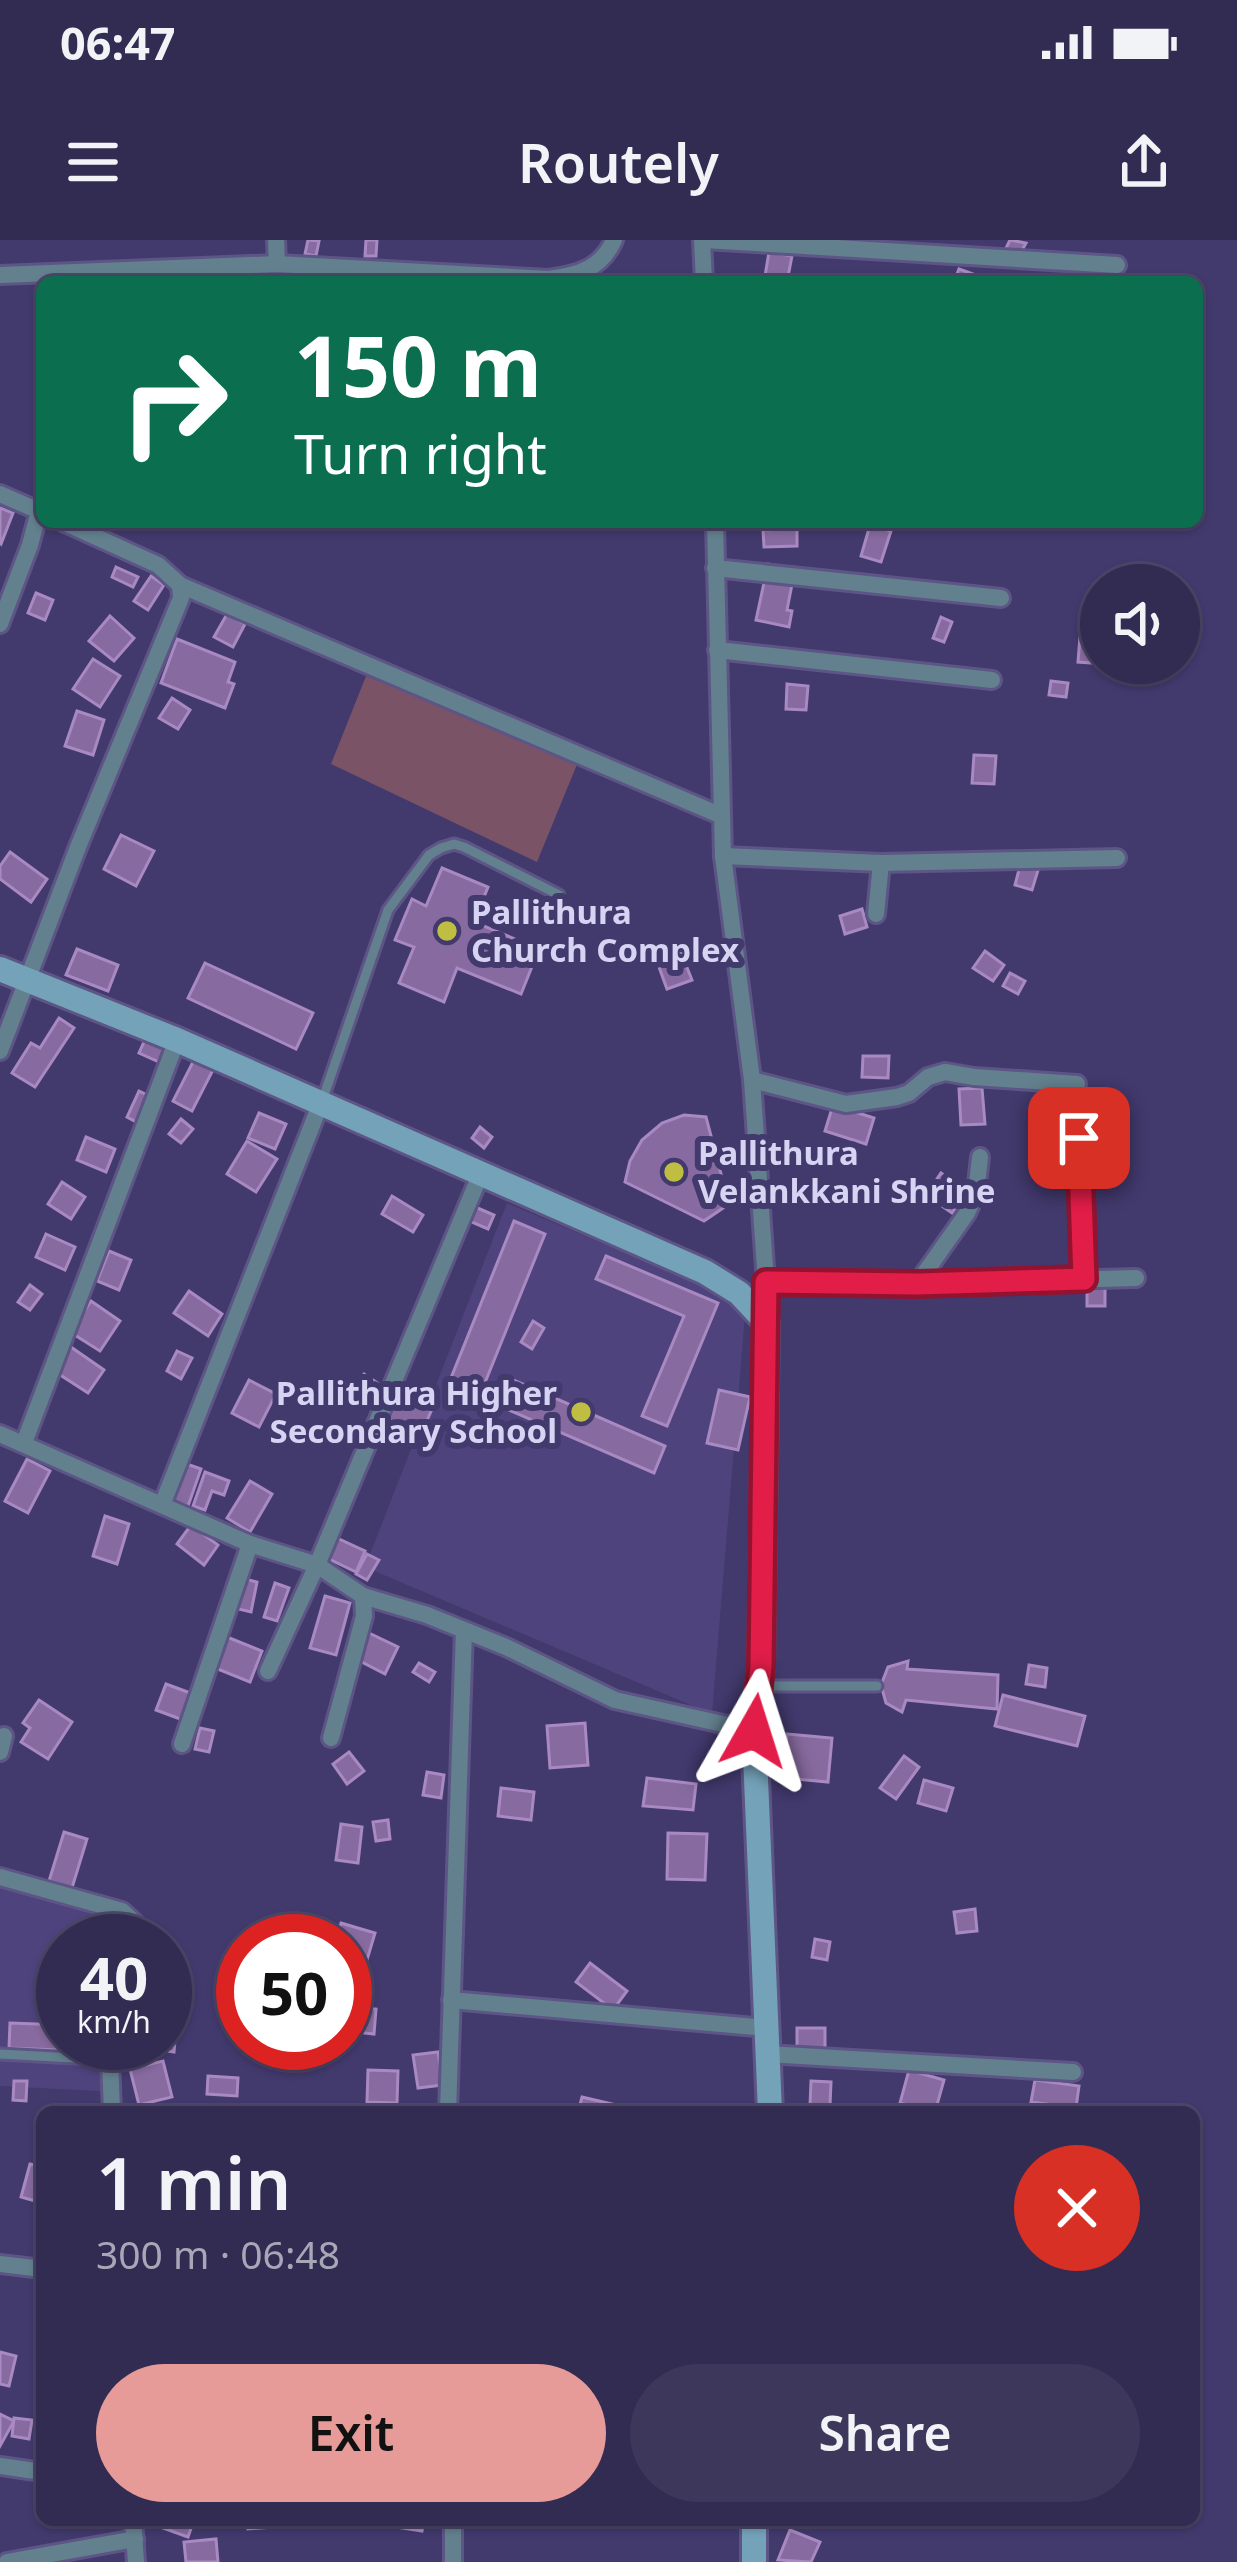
<!DOCTYPE html>
<html lang="en">
<head>
<meta charset="utf-8">
<style>
  body { margin:0; font-family:"Noto Sans",sans-serif; background:#3d375c; color:#f1f3f6; height:100vh; display:flex; flex-direction:column; font-size:45px; white-space:nowrap }
  * { box-sizing:border-box; margin:0 }
  p { font-size:39px; color:#a8a7b8 }
  .icon { flex:none; width:66px; height:66px; fill:none; stroke:currentColor; stroke-width:2; stroke-linecap:round; stroke-linejoin:round }
  .map { position:relative; flex:1; overflow:hidden }
  .panel { position:absolute; left:36px; top:1866px; width:1164px; height:420px; display:flex; flex-direction:column; background:#322b52; border-radius:18px; box-shadow:0 3px 9px #0004,0 0 0 3px #4d4769 }
  .panel>* { flex:none }
  .top-card { position:absolute; left:36px; top:36px; width:1167px; height:252px; border-radius:18px; box-shadow:0 3px 9px #0004,0 0 0 3px #4d4769; background:#0b6e4f; color:#fff; overflow:hidden }
  .controls { position:absolute; left:1080px; top:324px; display:grid; gap:24px }
  .controls a { display:grid; place-items:center; width:120px; height:120px; border-radius:50%; background:#322b52; box-shadow:0 3px 9px #0004,0 0 0 3px #4d4769; font-size:60px }
  .speed { position:absolute; left:36px; top:1674px; display:flex; gap:24px; font-size:60px; font-weight:700; text-align:center }
  .speed>* { display:grid; place-content:center; width:156px; height:156px; border-radius:50%; background:#322b52; box-shadow:0 3px 9px #0004,0 0 0 3px #4d4769; line-height:1 }
  .speed small { font-size:30px; font-weight:400 }
  .speed .limit { border:18px solid #d22; background:#fff; color:#111 }
  .pin { position:absolute; display:grid; place-items:center; width:102px; height:102px; color:#fff; margin:-51px; border-radius:24px; box-shadow:0 6px 18px #0006 }
  .me { position:absolute; width:132px; margin:-66px; rotate:6deg; stroke-linejoin:round; filter:drop-shadow(0 0 9px #0008) }
  .turn { display:flex; align-items:center; gap:42px; height:252px; padding:0 60px; font-size:54px }
  .turn .icon { width:156px; height:156px; stroke-width:2.5 }
  .turn b { display:block; font-size:84px; line-height:102px }
  .round { display:grid; place-items:center; flex:none; width:126px; height:126px; border-radius:63px; background:#3d375c }
  .head { display:flex; align-items:center; justify-content:space-between; height:204px; padding:0 60px }
  h1 { font-size:72px; font-weight:600; line-height:90px }
  .action { display:flex; gap:24px; margin-top:auto; padding:24px 60px }
  .action a { flex:1; height:138px; border-radius:72px; background:#e69b98; color:#111; font-size:48px; font-weight:600; line-height:138px; text-align:center }
  .action a+a { background:#3d375c; color:#f1f3f6 }
  .status { display:flex; justify-content:space-between; align-items:center; height:84px; padding:0 60px; background:#322b52; direction:ltr }
  .status svg { height:33px; fill:currentColor }
  header { display:flex; justify-content:space-between; align-items:center; height:156px; padding:0 60px; background:#322b52; font-size:54px; font-weight:600 }
  .map>svg:first-child { display:block }
</style>
</head>
<body>
<div class="status"><b>06:47</b><svg viewBox="0 0 49 12"><path d="M0 12V9h3v3zM5 12V6h3v6zM10 12V3h3v9zM15 12V0h3v12zM26 1h20v11H26zM47 4h2v5h-2z"/></svg></div>
<header><svg class="icon" aria-label="menu" viewBox="0 0 24 24"><path d="M4 6h16M4 12h16M4 18h16"/></svg>Routely<svg class="icon" aria-label="share" viewBox="0 0 24 24"><path d="M12 15V3M7 8l5-5 5 5M5 13v7h14v-7"/></svg></header>
<div class="map">
<svg width="1237" height="2322" viewBox="0 0 1237 2322">
  <rect width="100%" height="100%" fill="#42396d"/>
  <g fill="#4e437d">
    <polygon points="507,963 723,1054 745,1075 712,1474 365,1327"/>
    <polygon points="0,1639 143,1676 139,1701 63,1701 63,1803 124,1803 116,1852 0,1846"/>
  </g>
  <polygon fill="#7a5366" points="366,436 578,522 537,622 331,524"/>
  <g fill="#876a9f" stroke="#a889c1" stroke-width="3">
    <polygon points="308,0 319,1 316,16 305,14"/>
    <polygon points="366,0 377,0 376,16 365,16"/>
    <polygon points="1010,0 1026,3 1019,16 1005,10"/>
    <polygon points="769,12 792,16 787,42 764,42"/>
    <polygon points="959,29 984,38 983,42 954,42"/>
    <polygon points="0,268 13,273 1,304 0,303"/>
    <polygon points="870,285 891,291 881,322 861,316"/>
    <polygon points="797,289 797,306 764,307 763,290"/>
    <polygon points="768,324 795,329 787,370 792,371 789,387 756,380"/>
    <polygon points="116,327 138,337 133,347 112,337"/>
    <polygon points="151,336 164,345 148,370 134,361"/>
    <polygon points="36,353 53,360 45,380 28,373"/>
    <polygon points="227,374 245,384 233,407 214,397"/>
    <polygon points="110,376 134,398 114,421 89,401"/>
    <polygon points="941,377 952,382 944,402 933,398"/>
    <polygon points="1080,396 1101,398 1101,423 1105,424 1078,422"/>
    <polygon points="177,399 235,422 228,442 234,444 225,468 161,443"/>
    <polygon points="93,419 120,436 100,467 73,449"/>
    <polygon points="1051,441 1068,443 1066,457 1049,455"/>
    <polygon points="787,444 808,446 806,470 786,469"/>
    <polygon points="172,458 190,470 178,489 159,478"/>
    <polygon points="77,471 104,480 93,515 65,506"/>
    <polygon points="974,515 996,516 994,544 972,543"/>
    <polygon points="121,595 154,611 136,646 104,629"/>
    <polygon points="10,612 47,639 31,662 0,639 0,626"/>
    <polygon points="1021,622 1039,627 1032,650 1015,645"/>
    <polygon points="442,628 488,647 474,682 539,709 521,754 457,728 444,762 399,743 414,707 395,700 412,659 426,666"/>
    <polygon points="862,669 867,687 845,694 840,676"/>
    <polygon points="77,709 118,725 108,751 66,735"/>
    <polygon points="680,710 692,740 667,749 656,719"/>
    <polygon points="985,711 1004,725 993,741 973,728"/>
    <polygon points="205,723 313,773 296,809 188,758"/>
    <polygon points="1010,733 1025,741 1018,754 1003,746"/>
    <polygon points="59,778 74,788 35,847 12,833 31,803 40,808"/>
    <polygon points="147,795 166,804 159,822 139,813"/>
    <polygon points="863,816 889,816 888,838 862,837"/>
    <polygon points="195,818 214,828 192,871 173,861"/>
    <polygon points="982,848 985,884 961,885 959,849"/>
    <polygon points="139,851 151,857 138,883 127,877"/>
    <polygon points="833,865 874,878 866,904 825,891"/>
    <polygon points="259,873 286,884 275,909 248,898"/>
    <polygon points="684,875 706,877 729,964 704,981 625,942 630,921 642,900 662,883"/>
    <polygon points="181,879 193,889 181,903 169,894"/>
    <polygon points="480,887 492,897 484,908 472,898"/>
    <polygon points="86,897 115,909 106,932 77,920"/>
    <polygon points="247,901 277,919 256,952 227,934"/>
    <polygon points="941,933 967,952 952,973 926,955"/>
    <polygon points="62,942 85,957 71,979 48,964"/>
    <polygon points="392,956 423,975 413,992 382,974"/>
    <polygon points="473,966 494,975 488,989 467,980"/>
    <polygon points="514,981 545,994 482,1150 451,1138"/>
    <polygon points="46,994 75,1007 65,1030 36,1017"/>
    <polygon points="109,1011 131,1020 119,1050 97,1041"/>
    <polygon points="606,1016 718,1063 667,1186 642,1176 684,1076 596,1039"/>
    <polygon points="30,1045 42,1054 30,1070 18,1062"/>
    <rect x="1087" y="1047" width="18" height="19"/>
    <polygon points="189,1051 222,1074 208,1096 174,1073"/>
    <polygon points="91,1061 120,1081 100,1111 70,1092"/>
    <polygon points="533,1081 544,1088 532,1109 521,1102"/>
    <polygon points="68,1105 104,1130 88,1153 51,1129"/>
    <polygon points="177,1111 192,1118 181,1139 167,1131"/>
    <polygon points="364,1134 385,1148 371,1169 350,1155"/>
    <polygon points="504,1136 665,1206 654,1233 493,1163"/>
    <polygon points="249,1140 276,1154 259,1187 232,1173"/>
    <polygon points="396,1143 436,1160 421,1194 381,1176"/>
    <polygon points="719,1150 750,1157 738,1210 707,1203"/>
    <polygon points="27,1219 50,1231 28,1273 5,1261"/>
    <polygon points="181,1222 201,1229 188,1266 168,1259"/>
    <polygon points="205,1232 229,1241 224,1255 212,1251 205,1270 193,1266"/>
    <polygon points="250,1241 272,1254 250,1292 227,1278"/>
    <polygon points="105,1276 129,1284 117,1324 93,1316"/>
    <polygon points="191,1285 218,1305 204,1325 177,1304"/>
    <polygon points="337,1298 365,1311 356,1332 327,1318"/>
    <polygon points="367,1314 379,1320 367,1340 356,1334"/>
    <polygon points="237,1337 257,1342 251,1372 230,1367"/>
    <polygon points="275,1343 289,1348 277,1381 264,1377"/>
    <polygon points="325,1356 350,1363 336,1415 310,1408"/>
    <polygon points="369,1393 398,1407 385,1434 356,1419"/>
    <polygon points="227,1397 262,1411 250,1442 215,1428"/>
    <polygon points="908,1421 907,1429 998,1435 997,1469 906,1460 902,1472 886,1463 881,1445 888,1427"/>
    <polygon points="419,1423 435,1432 429,1442 413,1432"/>
    <polygon points="1029,1425 1047,1428 1045,1447 1026,1444"/>
    <polygon points="166,1444 193,1454 183,1480 156,1470"/>
    <polygon points="1003,1455 1085,1476 1077,1506 995,1486"/>
    <polygon points="39,1460 72,1482 48,1519 21,1502 30,1488 23,1483"/>
    <polygon points="585,1483 588,1525 550,1528 547,1486"/>
    <polygon points="200,1488 214,1491 209,1512 195,1509"/>
    <polygon points="787,1494 832,1498 828,1542 784,1538"/>
    <polygon points="349,1512 364,1531 347,1544 333,1524"/>
    <polygon points="904,1516 919,1527 896,1559 880,1548"/>
    <polygon points="427,1532 444,1535 441,1558 423,1555"/>
    <polygon points="647,1538 696,1544 693,1570 643,1566"/>
    <polygon points="924,1540 953,1548 946,1571 918,1563"/>
    <polygon points="501,1548 534,1552 531,1580 498,1576"/>
    <polygon points="388,1580 390,1599 376,1601 373,1582"/>
    <polygon points="341,1584 362,1587 358,1623 336,1620"/>
    <polygon points="64,1592 87,1599 72,1648 49,1641"/>
    <polygon points="668,1593 707,1594 705,1640 667,1639"/>
    <polygon points="975,1669 977,1691 957,1693 954,1672"/>
    <polygon points="341,1683 375,1693 367,1720 345,1714 345,1701 336,1701"/>
    <polygon points="815,1699 830,1702 827,1720 812,1717"/>
    <polygon points="165,1722 182,1726 175,1757 165,1755"/>
    <polygon points="590,1723 627,1751 613,1770 576,1742"/>
    <polygon points="345,1766 376,1769 374,1794 345,1791"/>
    <polygon points="10,1783 63,1785 63,1803 84,1803 83,1811 9,1808"/>
    <rect x="797" y="1788" width="28" height="25"/>
    <polygon points="165,1789 176,1790 174,1812 140,1807 140,1803 165,1803"/>
    <polygon points="438,1812 443,1845 418,1848 413,1815"/>
    <polygon points="163,1821 172,1857 139,1865 130,1829"/>
    <polygon points="368,1830 398,1831 397,1863 367,1862"/>
    <polygon points="909,1830 944,1840 935,1872 900,1863"/>
    <polygon points="208,1836 238,1838 237,1856 207,1854"/>
    <polygon points="1035,1840 1079,1846 1076,1868 1031,1862"/>
    <polygon points="14,1841 27,1841 26,1861 13,1860"/>
    <polygon points="811,1841 831,1842 830,1866 810,1865"/>
    <polygon points="582,1857 616,1865 615,1872 578,1872"/>
    <polygon points="30,1924 42,1927 42,1963 21,1957"/>
    <polygon points="0,2112 16,2116 9,2146 0,2144"/>
    <polygon points="0,2174 14,2181 0,2206"/>
    <polygon points="14,2178 32,2180 29,2199 12,2196"/>
    <polygon points="153,2280 194,2280 188,2297 152,2284"/>
    <polygon points="248,2280 273,2280 273,2287 248,2289"/>
    <polygon points="397,2280 424,2280 422,2291 396,2287"/>
    <polygon points="790,2290 820,2302 811,2322 778,2320"/>
    <polygon points="216,2299 218,2322 186,2322 184,2302"/>
  </g>
  <g fill="none" stroke-linecap="round" stroke-linejoin="round">
    <defs>
      <g id="lane">
        <polyline points="322,861 388,670 429,615 441,608 454,604 464,607 559,655"/>
        <polyline points="762,1446 877,1446"/>
        <polyline points="0,1814 110,1820"/>
      </g>
      <g id="street">
        <polyline points="276,0 277,24"/>
        <polyline points="702,0 704,42"/>
        <polyline points="705,0 1117,25"/>
        <path d="M0,35L277,24L549,39C578,35 601,29 614,0"/>
        <polyline points="0,254 39,271 30,305 0,384"/>
        <polyline points="715,282 723,616 752,840 766,1042 766,1082"/>
        <polyline points="715,328 1001,358"/>
        <polyline points="180,345 722,576"/>
        <polyline points="717,410 992,440"/>
        <polyline points="723,616 881,623 1117,618"/>
        <polyline points="876,674 881,623"/>
        <polyline points="0,811 78,607 181,358 180,345 158,325 63,282"/>
        <polyline points="752,840 846,864 897,857 909,853 928,837 945,832 974,837 1077,844"/>
        <polyline points="1079,898 1084,1039"/>
        <polyline points="766,1042 917,1044 1136,1038"/>
        <polyline points="917,1044 967,973 976,953 980,917"/>
        <polyline points="0,1194 250,1304 317,1325 481,933"/>
        <polyline points="24,1203 177,800"/>
        <polyline points="162,1265 320,865"/>
        <polyline points="363,1356 427,1375 506,1407 615,1460 754,1491"/>
        <polyline points="268,1431 317,1325 363,1356 364,1376 331,1498"/>
        <polyline points="182,1504 250,1304"/>
        <polyline points="0,1512 4,1496"/>
        <polyline points="0,1637 122,1671 135,1683 133,1701"/>
        <polyline points="451,1760 766,1788"/>
        <polyline points="767,1814 1073,1832"/>
        <polyline points="112,1872 110,1820 114,1803"/>
        <polyline points="448,1872 464,1390"/>
        <polyline points="0,2024 42,2029"/>
        <polyline points="0,2226 42,2232"/>
        <polyline points="133,2280 136,2322"/>
        <polyline points="453,2280 453,2322"/>
        <polyline points="7,2322 135,2299"/>
      </g>
      <g id="secondary">
        <polyline points="0,729 177,800 705,1032 739,1053 766,1082 761,1427 754,1491 770,1872"/>
        <polyline points="754,2322 754,2280"/>
      </g>
    </defs>
    <use href="#lane" stroke="#5d5585" stroke-width="15"/>
    <use href="#street" stroke="#5d5585" stroke-width="22"/>
    <use href="#secondary" stroke="#5d5585" stroke-width="30"/>
    <use href="#lane" stroke="#63808e" stroke-width="9"/>
    <use href="#street" stroke="#63808e" stroke-width="16"/>
    <use href="#secondary" stroke="#74a2b9" stroke-width="24"/>
  </g>
  <g fill="none" stroke-linecap="round" stroke-linejoin="round">
    <defs>
      <polyline id="route" points="754,1491 761,1427 766,1042 917,1044 1084,1039 1079,898"/>
    </defs>
    <use href="#route" stroke="#92132f" stroke-width="30"/>
    <use href="#route" stroke="#e11d48" stroke-width="21"/>
  </g>
  <g fill="#bfbe42" stroke="#42396d" stroke-width="4.5">
    <circle cx="447" cy="691" r="12"/>
    <circle cx="674" cy="932" r="12"/>
    <circle cx="581" cy="1172" r="12"/>
  </g>
  <g text-anchor="middle" stroke-width="12" stroke-linejoin="round" paint-order="stroke">
    <g font-size="33" font-weight="bold" fill="#d6d3f3" stroke="#42396d" text-anchor="start">
      <text x="471" y="684">Pallithura<tspan x="471" dy="38">Church Complex</tspan></text>
      <text x="698" y="925">Pallithura<tspan x="698" dy="38">Velankkani Shrine</tspan></text>
      <text x="557" y="1165" text-anchor="end">Pallithura Higher<tspan x="557" dy="38">Secondary School</tspan></text>
    </g>
  </g>
</svg>
<div class="controls">
<a><svg class="icon" aria-label="sound" viewBox="0 0 24 24"><path d="M4 9h4l5-4v14l-5-4H4zM17 9q2 3 0 6"/></svg></a>
</div>
<div class="speed"><div>40<small>km/h</small></div><div class="limit">50</div></div>
<div class="pin" style="left:1079px;top:898px;background:#d93025"><svg class="icon" aria-label="arrive" viewBox="0 0 24 24"><path d="M6 21V4h12l-3 4 3 4H6"/></svg></div>
<svg class="me" style="left:754px;top:1491px" viewBox="-20 -20 40 40"><path d="M0-17L14 15 0 8-14 15z" fill="#e11d48" stroke="#fff" stroke-width="4"/></svg>
<div class="top-card">
<div class="turn"><svg class="icon" aria-label="right" viewBox="0 0 24 24"><path d="M7 20v-9h11M14 6l5 5-5 5"/></svg><div><b>150 m</b>Turn right</div></div>
</div>
<section class="panel">
<div class="head"><div><h1>1 min</h1><p>300 m · 06:48</p></div><a class="round" style="background:#d93025;color:#fff"><svg class="icon" aria-label="close" viewBox="0 0 24 24"><path d="M6 6l12 12M18 6L6 18"/></svg></a></div>
<div class="action"><a>Exit</a><a>Share</a></div>
</section>
</div>
</body>
</html>
